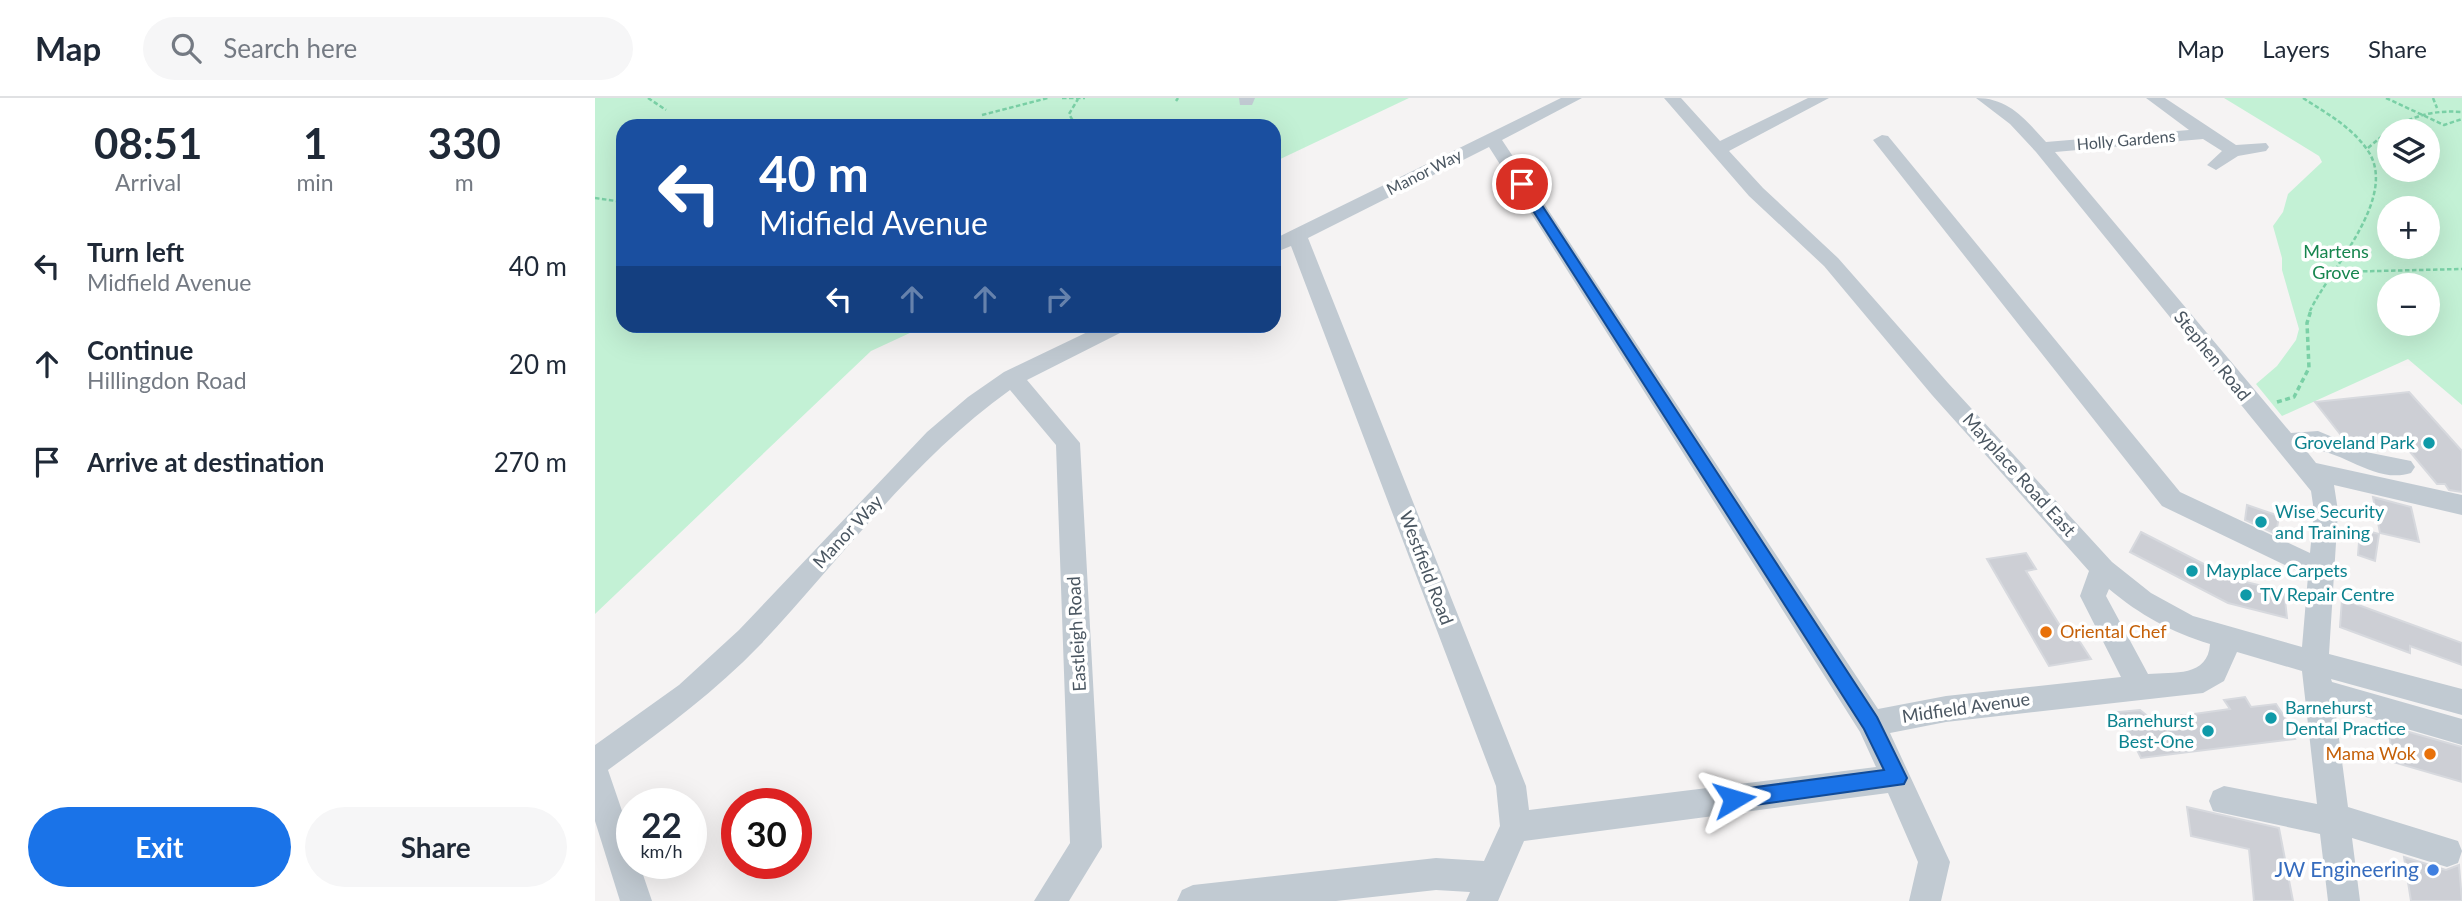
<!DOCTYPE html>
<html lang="en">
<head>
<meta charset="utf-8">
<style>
  body { margin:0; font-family:Lato,sans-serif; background:#f6f6f7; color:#1f2937; height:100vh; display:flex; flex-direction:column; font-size:26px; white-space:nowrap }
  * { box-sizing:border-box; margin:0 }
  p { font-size:23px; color:#747a83 }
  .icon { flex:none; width:38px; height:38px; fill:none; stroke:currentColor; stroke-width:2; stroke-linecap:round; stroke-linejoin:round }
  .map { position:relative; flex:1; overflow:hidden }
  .details { display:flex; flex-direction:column; background:#fff; width:595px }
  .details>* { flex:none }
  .hud { position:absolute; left:21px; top:21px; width:665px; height:214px; border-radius:21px; box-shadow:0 7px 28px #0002; background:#1a4fa0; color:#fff; overflow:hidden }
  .buttons { position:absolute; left:1782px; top:21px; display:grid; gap:14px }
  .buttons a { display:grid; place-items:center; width:63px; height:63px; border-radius:50%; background:#fff; box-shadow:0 7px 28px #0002; font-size:35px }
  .speed { position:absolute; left:21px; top:690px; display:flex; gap:14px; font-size:35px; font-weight:700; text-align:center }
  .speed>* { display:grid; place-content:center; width:91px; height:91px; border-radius:50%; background:#fff; box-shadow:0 7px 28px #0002; line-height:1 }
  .speed small { font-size:18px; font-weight:400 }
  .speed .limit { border:10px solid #d22; background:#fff; color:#111 }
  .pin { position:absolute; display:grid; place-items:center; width:60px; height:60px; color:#fff; margin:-30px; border:4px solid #fff; border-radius:50%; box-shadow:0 2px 7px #0007 }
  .me { position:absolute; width:77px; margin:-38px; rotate:83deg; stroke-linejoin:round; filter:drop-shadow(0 0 5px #0008) }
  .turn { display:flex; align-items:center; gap:24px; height:147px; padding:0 28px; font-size:32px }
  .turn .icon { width:91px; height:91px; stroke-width:2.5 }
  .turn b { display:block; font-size:49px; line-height:60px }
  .lanes { display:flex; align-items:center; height:66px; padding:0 28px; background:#0003; justify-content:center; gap:35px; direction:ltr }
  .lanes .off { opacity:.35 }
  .eta { display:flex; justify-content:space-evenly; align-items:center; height:119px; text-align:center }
  .eta b { font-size:42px; font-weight:700; line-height:49px }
  .primary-button { display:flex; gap:14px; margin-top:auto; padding:14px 28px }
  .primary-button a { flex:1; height:80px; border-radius:42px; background:#1a73e8; color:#fff; font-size:28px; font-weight:700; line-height:80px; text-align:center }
  .primary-button a+a { background:#f6f6f7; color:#1f2937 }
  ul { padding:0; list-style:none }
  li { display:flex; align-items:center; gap:21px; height:98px; padding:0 28px }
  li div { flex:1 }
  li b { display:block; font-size:26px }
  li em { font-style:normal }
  header { display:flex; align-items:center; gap:42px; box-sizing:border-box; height:98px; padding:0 35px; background:#fff; border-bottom:2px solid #e0e1e3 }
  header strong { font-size:33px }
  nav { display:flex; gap:38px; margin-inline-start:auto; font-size:24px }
  .search { width:490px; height:63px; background:#f6f6f7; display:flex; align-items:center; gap:18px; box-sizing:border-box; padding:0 24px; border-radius:38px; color:#747a83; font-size:26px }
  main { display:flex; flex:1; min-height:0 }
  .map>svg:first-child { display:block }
</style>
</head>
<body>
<header>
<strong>Map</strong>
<div class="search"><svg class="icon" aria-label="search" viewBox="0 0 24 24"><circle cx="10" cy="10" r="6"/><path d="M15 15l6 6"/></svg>Search here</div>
<nav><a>Map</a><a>Layers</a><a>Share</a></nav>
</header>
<main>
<section class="details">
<div class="eta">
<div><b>08:51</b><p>Arrival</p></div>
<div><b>1</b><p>min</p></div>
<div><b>330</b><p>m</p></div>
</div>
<ul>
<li><svg class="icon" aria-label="left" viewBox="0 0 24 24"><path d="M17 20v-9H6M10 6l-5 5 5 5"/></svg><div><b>Turn left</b><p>Midfield Avenue</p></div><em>40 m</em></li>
<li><svg class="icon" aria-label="ahead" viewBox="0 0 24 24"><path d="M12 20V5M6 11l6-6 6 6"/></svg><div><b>Continue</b><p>Hillingdon Road</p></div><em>20 m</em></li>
<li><svg class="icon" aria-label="arrive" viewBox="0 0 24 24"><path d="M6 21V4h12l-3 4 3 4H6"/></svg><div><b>Arrive at destination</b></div><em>270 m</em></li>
</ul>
<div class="primary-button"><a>Exit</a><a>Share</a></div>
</section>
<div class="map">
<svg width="1867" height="803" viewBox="0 0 1867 803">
  <rect width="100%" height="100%" fill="#f5f3f3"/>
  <g fill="#c3f1d5" fill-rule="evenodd">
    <polygon points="0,0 814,0 679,64 679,28 28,28 28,228 330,228 276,253 0,516"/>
    <path d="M1629,0H1867V307L1813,261L1687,318L1661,286L1682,268L1701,242L1704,231L1687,172V160L1678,128L1688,114L1693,96L1727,64L1724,58ZM1794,33H1832V72H1794ZM1832,110V149H1794V110ZM1832,187V226H1794V187Z"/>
  </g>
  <g fill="#cdcfd5" stroke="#d7d9de" stroke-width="2">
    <polygon points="1814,294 1867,353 1867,394 1854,392 1850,386 1842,386 1806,343 1762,346 1749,341 1720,304"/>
    <polygon points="1778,399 1816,409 1824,444 1785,435"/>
    <polygon points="1652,407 1684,418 1681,436 1650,422"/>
    <polygon points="1765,431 1784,436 1780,463 1763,457"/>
    <polygon points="1546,434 1638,481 1689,493 1692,520 1633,505 1535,454"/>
    <polygon points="1431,455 1441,471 1431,473 1472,539 1483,541 1496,561 1454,568 1392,461"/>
    <polygon points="1747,501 1867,545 1867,567 1815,548 1815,555 1745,529"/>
    <polygon points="1650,599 1656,609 1681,606 1697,630 1693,631 1700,641 1546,660 1523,614 1545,612 1555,620 1592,617 1635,611 1629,602"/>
    <polygon points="1793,628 1867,649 1867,684 1798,664"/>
    <polygon points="1592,709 1684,730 1698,803 1659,803 1654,751 1596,738"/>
    <polygon points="1809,759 1851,772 1864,767 1867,803 1816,803"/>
  </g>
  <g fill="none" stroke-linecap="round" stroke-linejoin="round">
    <g stroke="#7ad0a6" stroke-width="2.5" stroke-dasharray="4.5 2.5" stroke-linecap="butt">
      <polyline points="53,0 71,12"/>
      <polyline points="467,0 490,0"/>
      <path d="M1708,0C1731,15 1755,28 1771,50C1807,97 1735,170 1715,213"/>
      <polyline points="1791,0 1849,27 1867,21"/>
      <polyline points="1838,0 1842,10"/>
      <polyline points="581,3 583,0"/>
      <polyline points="387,17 453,0"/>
      <polyline points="481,28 474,16 483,1"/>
      <path d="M1773,50C1802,24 1827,11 1867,14"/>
      <polyline points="0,100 28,104"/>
      <polyline points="1740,174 1867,171"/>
    </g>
    <polyline stroke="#7ad0a6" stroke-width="3.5" stroke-dasharray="5 3.5" stroke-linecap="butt" points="1682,304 1699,299 1714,270 1712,225 1716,212"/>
    <g fill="#c1cad2" fill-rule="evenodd">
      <polygon points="644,0 660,0 657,7 645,7"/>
      <path d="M966,0H987L907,42L1283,611L1351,598L1526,579L1485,498L1494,473L1337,297L1229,168L1154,98L1069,0H1086L1125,43L1213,0H1234L1134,53L1168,90L1243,160L1353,285L1517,464L1556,495L1598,518L1707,549L1713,478L1567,408L1278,42L1287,37L1293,38L1585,394L1715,455L1719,413L1716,393L1441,54L1415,26L1381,0C1414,0 1430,21 1451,44L1594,32L1551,0H1570L1641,47L1671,45L1674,49L1671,53L1643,58L1621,72L1612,67L1627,53L1608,41L1460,54L1696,335L1723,333L1776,355L1816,363L1820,369L1816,375C1779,387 1745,349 1710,351L1721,365L1867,397V417L1739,387L1743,413L1734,556L1867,591V617L1736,581L1737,584L1867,621V647L1740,610L1753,709L1863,743L1867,753L1863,765L1852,769L1757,740L1765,803H1733L1725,736L1618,713L1614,703L1618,693L1629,688L1722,706L1707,573L1642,554L1629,583L1608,595L1351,624L1295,635L1355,764L1346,803H1314L1323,764L1293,695L929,743L903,803H871L875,794L841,792L741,803H582L587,792L598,787L841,760L889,763L905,728L901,688L696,148L679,155V141ZM894,49L1265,634L1281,669L934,712L931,688L713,140ZM1514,491C1545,517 1576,534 1615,546C1613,579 1579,574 1553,576L1511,498Z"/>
      <path d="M505,228H533L529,233L432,282L485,345L507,749L474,803H439L475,745L461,347L415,292C318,361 246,461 165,547C119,595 66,633 13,672L37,742V765H44L57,803H25L0,723V647L84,587L144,532L332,334L373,299L409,274Z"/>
    </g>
  </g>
  <polygon fill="#1a73e8" stroke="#114b97" stroke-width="2" points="927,83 933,86 1282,619 1312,680 1309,686 1139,710 1132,708 1129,701 1132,694 1139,692 1289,672 1269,631 921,86"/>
  <g fill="#0f9aa8" stroke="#fff" stroke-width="2.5">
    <circle cx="1834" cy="345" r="7"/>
    <circle cx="1666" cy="424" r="7"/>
    <circle cx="1597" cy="473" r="7"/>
    <circle cx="1651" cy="497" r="7"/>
    <circle cx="1676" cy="620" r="7"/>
    <circle cx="1613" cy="633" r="7"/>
  </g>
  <g fill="#e8710a" stroke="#fff" stroke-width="2.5">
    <circle cx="1451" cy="534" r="7"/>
    <circle cx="1835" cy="656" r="7"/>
  </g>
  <circle fill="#3f7fe0" stroke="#fff" stroke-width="2.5" cx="1838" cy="772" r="7"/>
  <g text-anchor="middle" stroke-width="7" stroke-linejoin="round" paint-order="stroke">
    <g font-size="16" fill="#4a5661" stroke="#fff">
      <text transform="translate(1531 42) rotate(-5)" y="6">Holly Gardens</text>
      <text transform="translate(829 74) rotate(-27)" y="6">Manor Way</text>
    </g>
    <g font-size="18" fill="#17864f" stroke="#fff">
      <text x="1741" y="160">Martens<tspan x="1741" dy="21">Grove</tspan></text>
    </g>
    <g font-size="18" fill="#4a5661" stroke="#fff">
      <text transform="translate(1617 258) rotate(51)" y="6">Stephen Road</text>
      <text transform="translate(1424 377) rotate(48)" y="6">Mayplace Road East</text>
      <text transform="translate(253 434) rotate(-47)" y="6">Manor Way</text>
      <text transform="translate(831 470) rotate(69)" y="6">Westfield Road</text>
      <text transform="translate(482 536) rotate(-93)" y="6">Eastleigh Road</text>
      <text transform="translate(1371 610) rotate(-8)" y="6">Midfield Avenue</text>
    </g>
    <g font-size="18" fill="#0d838f" stroke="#fff" text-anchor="start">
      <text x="1820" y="351" text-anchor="end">Groveland Park</text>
      <text x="1680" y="420">Wise Security<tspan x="1680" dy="21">and Training</tspan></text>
      <text x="1611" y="479">Mayplace Carpets</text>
      <text x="1665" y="503">TV Repair Centre</text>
      <text x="1690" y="616">Barnehurst<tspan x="1690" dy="21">Dental Practice</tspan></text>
      <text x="1599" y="629" text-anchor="end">Barnehurst<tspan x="1599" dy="21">Best-One</tspan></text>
    </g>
    <g font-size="18" fill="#c56008" stroke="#fff" text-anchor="start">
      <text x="1465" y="540">Oriental Chef</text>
      <text x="1821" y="662" text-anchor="end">Mama Wok</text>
    </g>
    <g font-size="21" fill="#366cbe" stroke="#fff" text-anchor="end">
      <text x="1824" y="779">JW Engineering</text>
    </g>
  </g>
</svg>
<div class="buttons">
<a><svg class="icon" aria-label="layers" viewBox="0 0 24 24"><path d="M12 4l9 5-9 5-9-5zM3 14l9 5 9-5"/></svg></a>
<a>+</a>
<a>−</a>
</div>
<div class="speed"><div>22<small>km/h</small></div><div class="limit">30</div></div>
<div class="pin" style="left:927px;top:86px;background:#d93025"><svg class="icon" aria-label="arrive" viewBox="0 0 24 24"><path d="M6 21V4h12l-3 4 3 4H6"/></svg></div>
<svg class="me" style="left:1139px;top:701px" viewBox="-20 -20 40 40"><path d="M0-17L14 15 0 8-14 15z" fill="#1a73e8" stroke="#fff" stroke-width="4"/></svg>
<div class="hud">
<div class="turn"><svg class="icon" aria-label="left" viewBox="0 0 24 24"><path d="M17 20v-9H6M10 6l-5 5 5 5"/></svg><div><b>40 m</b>Midfield Avenue</div></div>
<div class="lanes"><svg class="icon" aria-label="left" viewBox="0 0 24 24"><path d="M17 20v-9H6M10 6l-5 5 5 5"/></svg><svg class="icon off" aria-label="ahead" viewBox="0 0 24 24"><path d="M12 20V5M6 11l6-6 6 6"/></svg><svg class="icon off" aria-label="ahead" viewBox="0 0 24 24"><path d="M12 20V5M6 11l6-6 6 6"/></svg><svg class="icon off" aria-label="right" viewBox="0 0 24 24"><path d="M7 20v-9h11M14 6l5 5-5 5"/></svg></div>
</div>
</div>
</main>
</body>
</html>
